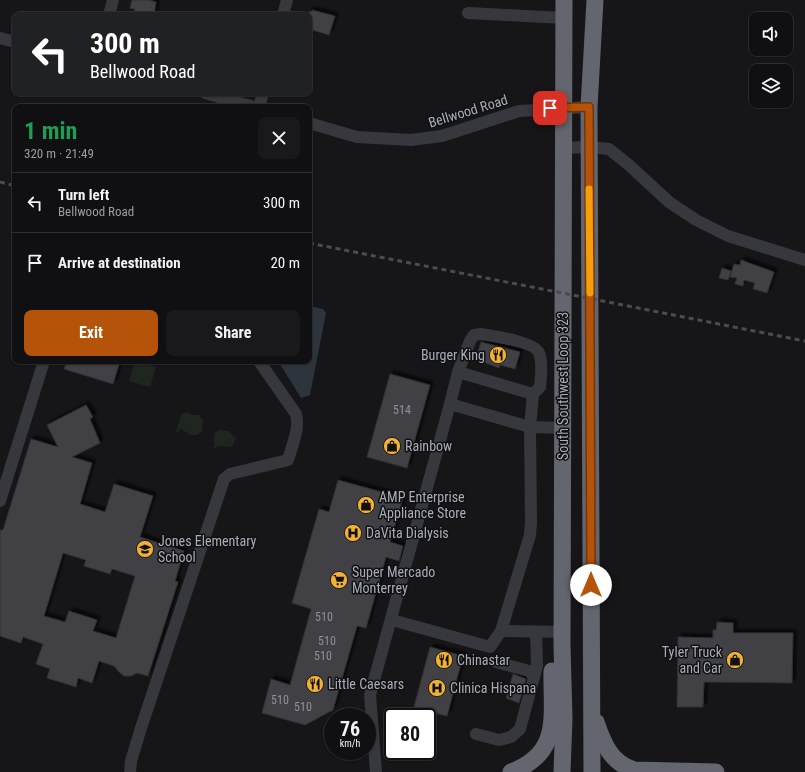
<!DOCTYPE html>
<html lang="en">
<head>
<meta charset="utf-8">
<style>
  body { margin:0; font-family:"Roboto Condensed",sans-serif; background:#19191b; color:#f1f3f6; height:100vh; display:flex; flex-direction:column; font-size:15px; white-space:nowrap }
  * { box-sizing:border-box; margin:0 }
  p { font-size:13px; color:#9c9d9f }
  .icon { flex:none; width:22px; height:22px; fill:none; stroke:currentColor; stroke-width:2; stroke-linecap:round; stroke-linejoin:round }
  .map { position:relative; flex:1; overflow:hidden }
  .side { position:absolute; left:12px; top:104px; width:300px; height:260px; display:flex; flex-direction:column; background:#101012; border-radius:8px; box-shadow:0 1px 3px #0004,0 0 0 1px #303032 }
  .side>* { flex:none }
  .banner { position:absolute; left:12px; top:12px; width:300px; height:84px; border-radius:8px; box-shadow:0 1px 3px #0004,0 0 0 1px #303032; background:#202124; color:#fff; overflow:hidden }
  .tools { position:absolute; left:749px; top:12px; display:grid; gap:8px }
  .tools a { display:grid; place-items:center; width:44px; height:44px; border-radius:8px; background:#101012; box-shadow:0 1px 3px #0004,0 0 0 1px #303032; font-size:20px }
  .speed { position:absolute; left:324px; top:708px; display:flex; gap:8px; font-size:20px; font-weight:700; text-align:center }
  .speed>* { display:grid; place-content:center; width:52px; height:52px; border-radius:50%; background:#101012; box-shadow:0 1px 3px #0004,0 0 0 1px #303032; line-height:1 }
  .speed small { font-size:10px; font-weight:400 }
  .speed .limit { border:2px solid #111; border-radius:6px; background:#fff; color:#111 }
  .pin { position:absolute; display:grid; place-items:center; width:34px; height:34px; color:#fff; margin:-17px; border-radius:8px; box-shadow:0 2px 6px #0006 }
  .me { position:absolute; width:44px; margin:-22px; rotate:0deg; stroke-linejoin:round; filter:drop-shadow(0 0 3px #0008) }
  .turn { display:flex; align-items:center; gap:14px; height:84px; padding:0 12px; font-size:18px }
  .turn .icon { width:52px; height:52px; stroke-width:2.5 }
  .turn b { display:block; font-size:28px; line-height:34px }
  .round { display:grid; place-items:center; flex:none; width:42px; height:42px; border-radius:8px; background:#19191b }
  .head { display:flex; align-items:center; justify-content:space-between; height:68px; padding:0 12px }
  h1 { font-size:24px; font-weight:700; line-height:30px; color:#1e9e55 }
  .primary-button { display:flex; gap:8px; margin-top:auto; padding:8px 12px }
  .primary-button a { flex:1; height:46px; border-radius:8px; background:#b45309; color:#fff; font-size:16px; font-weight:700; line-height:46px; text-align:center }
  .primary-button a+a { background:#19191b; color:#f1f3f6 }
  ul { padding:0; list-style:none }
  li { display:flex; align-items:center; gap:12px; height:60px; padding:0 12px; border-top:1px solid #303032 }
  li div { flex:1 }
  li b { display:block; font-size:15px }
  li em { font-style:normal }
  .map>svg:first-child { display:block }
</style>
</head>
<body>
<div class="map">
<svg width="805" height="772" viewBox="0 0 805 772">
  <defs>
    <filter id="shadow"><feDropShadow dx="3.5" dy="-3.5" stdDeviation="1" flood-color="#0009"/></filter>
  </defs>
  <rect width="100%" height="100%" fill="#161618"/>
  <g fill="#1e261f">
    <polygon points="135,361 156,367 150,387 129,381"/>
    <polygon points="186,412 192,415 199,415 203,420 202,431 197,435 190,435 180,428 179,432 176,432 181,415"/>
    <polygon points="219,430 228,431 236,438 232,447 221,446 213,448 215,443 213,441 215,433"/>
  </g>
  <polygon fill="#2c353c" points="309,306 323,309 326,313 310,395 301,398 278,361 309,361"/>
  <g fill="#404145" stroke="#303034" fill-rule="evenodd" filter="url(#shadow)">
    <polygon points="132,0 149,0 156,2 154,15 133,15 135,9 130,8"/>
    <polygon points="312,10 335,16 329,35 309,29 309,11 312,12"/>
    <polygon points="741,260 774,272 767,293 753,289 755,283 744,280 743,286 735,284 737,278 730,277 734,264 740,265"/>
    <polygon points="722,268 731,271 728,280 719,278"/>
    <polygon points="481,342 520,352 515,369 500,365 499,368 476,359"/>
    <polygon points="67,361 120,361 113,384 64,369"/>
    <polygon points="390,374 430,385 407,468 367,457"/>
    <path d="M86,405L93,417L90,419L100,443L72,457L92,463L80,504L105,512L114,484L153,496L140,537L184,551L175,581L178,582L148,676L137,673L131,676H124L119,672L114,666L99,661L92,683L78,678L76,687L47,678L50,669L36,664L43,644L23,637L21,643L0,636V530H3L31,439L58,447L47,425ZM63,553L86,560L84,566L110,574L112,569L135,576L116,638L93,631L97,620L69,611L65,622L44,616Z"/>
    <polygon points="338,480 403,498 390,542 403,546 399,561 386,557 366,628 357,626 333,710 305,725 262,713 271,679 290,685 311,609 292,603 319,509 329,512"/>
    <polygon points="717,622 733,623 733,633 793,633 792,683 704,682 703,707 677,707 678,637 713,638 713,630 716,630"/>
    <polygon points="430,647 463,656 447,716 430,712 429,717 416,717 419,708 414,707"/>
    <polygon points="513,674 526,679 519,703 506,698"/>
  </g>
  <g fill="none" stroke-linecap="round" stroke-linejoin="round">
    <g stroke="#37383d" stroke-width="12">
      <polyline points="468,13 563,18"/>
      <polyline points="109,15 113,0"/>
      <polyline points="283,15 287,0"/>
      <polyline points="0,38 15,42"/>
      <polyline points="205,93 254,107"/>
      <polyline points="259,107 263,93"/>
      <polyline points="309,123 357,137 411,140 442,136 519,111 589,107"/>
      <polyline points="563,148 589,147 609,149 629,165 669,202 696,220 728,236 805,260"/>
      <path d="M458,372L470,341L474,335L481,334C493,336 535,342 539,353C543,362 541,378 540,387L533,394"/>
      <polyline points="0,501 44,361"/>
      <polyline points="392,620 490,647 501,631 530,535 531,523 530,427 533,394 458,372 450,404"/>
      <polyline points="501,631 563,632"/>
      <polyline points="496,662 529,671 534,677"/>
      <polyline points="476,734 499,740 511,737 520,729 537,666 536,632"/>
      <path d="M130,772L131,761L141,728L224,479L230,474L288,460C292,445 300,429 296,414L259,361"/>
      <polyline points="376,772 370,695 450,404 530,427 564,428"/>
    </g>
    <g stroke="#63666e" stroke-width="17">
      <path d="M596,722C603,743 611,763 634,770L716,772"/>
      <path d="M511,772C562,753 551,716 552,671"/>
      <polyline points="562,772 564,719 562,645 564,0"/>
      <polyline points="592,772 589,107 595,0"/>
    </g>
    <g stroke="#4a4c52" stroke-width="3" stroke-dasharray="5 4" stroke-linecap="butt">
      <polyline points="0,182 15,186"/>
      <polyline points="309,243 805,341"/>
    </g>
  </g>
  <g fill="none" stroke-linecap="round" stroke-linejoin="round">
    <defs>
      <polyline id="route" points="550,108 589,107 591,585"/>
    </defs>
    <use href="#route" stroke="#753606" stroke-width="10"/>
    <use href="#route" stroke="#b45309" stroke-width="7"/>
    <polyline stroke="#f59e0b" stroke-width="7" points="589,189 590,293"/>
  </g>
  <defs>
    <symbol id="restaurant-disc" viewBox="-11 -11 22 22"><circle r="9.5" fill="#f2b134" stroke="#111113"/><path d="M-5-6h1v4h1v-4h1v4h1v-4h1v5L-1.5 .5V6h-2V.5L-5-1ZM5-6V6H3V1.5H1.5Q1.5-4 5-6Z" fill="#111"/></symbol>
    <symbol id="shop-disc" viewBox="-11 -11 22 22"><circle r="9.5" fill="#f2b134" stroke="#111113"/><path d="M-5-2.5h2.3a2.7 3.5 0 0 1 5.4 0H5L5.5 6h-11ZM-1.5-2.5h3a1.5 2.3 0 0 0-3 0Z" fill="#111"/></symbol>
    <symbol id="hospital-disc" viewBox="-11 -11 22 22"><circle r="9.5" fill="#f2b134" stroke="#111113"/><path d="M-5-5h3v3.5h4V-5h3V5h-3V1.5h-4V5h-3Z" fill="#111"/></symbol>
    <symbol id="school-disc" viewBox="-11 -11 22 22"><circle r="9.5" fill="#f2b134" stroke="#111113"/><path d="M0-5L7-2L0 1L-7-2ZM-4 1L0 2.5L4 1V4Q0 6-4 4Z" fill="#111"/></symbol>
    <symbol id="supermarket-disc" viewBox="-11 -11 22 22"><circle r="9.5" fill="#f2b134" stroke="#111113"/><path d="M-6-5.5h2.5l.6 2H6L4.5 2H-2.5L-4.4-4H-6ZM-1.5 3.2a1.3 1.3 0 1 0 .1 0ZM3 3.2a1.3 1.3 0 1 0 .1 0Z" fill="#111"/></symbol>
  </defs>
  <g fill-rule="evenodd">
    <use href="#restaurant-disc" x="488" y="345" width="20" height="20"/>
    <use href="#shop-disc" x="382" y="436" width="20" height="20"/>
    <use href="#shop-disc" x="356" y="495" width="20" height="20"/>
    <use href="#hospital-disc" x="343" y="523" width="20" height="20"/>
    <use href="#school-disc" x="135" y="539" width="20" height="20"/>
    <use href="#supermarket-disc" x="329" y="570" width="20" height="20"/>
    <use href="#restaurant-disc" x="434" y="650" width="20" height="20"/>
    <use href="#shop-disc" x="725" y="650" width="20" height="20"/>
    <use href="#restaurant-disc" x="305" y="674" width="20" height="20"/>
    <use href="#hospital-disc" x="427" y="678" width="20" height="20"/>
  </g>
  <g text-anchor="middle" stroke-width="3" stroke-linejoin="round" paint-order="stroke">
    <g font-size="12" fill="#8e929b">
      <text x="402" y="414">514</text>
      <text x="324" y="621">510</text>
      <text x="327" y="645">510</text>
      <text x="323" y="660">510</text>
      <text x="280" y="704">510</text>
      <text x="303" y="711">510</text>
    </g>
    <g font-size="14" fill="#a8adb8" stroke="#111113">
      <text transform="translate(468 111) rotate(-17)" y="5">Bellwood Road</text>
      <text transform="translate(563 386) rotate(-90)" y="5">South Southwest Loop 323</text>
    </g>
    <g font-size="14" fill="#a8adb8" stroke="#111113" text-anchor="start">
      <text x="485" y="360" text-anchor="end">Burger King</text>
      <text x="405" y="451">Rainbow</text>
      <text x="379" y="502">AMP Enterprise<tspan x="379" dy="16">Appliance Store</tspan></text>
      <text x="366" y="538">DaVita Dialysis</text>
      <text x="158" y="546">Jones Elementary<tspan x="158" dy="16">School</tspan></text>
      <text x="352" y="577">Super Mercado<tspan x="352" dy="16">Monterrey</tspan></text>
      <text x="722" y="657" text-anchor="end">Tyler Truck<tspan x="722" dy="16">and Car</tspan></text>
      <text x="457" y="665">Chinastar</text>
      <text x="328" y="689">Little Caesars</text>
      <text x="450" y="693">Clinica Hispana</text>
    </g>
  </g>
</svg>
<div class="tools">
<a><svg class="icon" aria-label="sound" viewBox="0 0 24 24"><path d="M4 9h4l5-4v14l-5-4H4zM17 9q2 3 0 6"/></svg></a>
<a><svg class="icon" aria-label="layers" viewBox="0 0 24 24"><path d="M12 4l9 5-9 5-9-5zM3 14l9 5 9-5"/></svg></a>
</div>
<div class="speed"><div>76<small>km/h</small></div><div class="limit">80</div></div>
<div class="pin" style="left:550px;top:108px;background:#d93025"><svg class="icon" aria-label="arrive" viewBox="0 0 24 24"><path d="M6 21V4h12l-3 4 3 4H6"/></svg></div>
<svg class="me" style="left:591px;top:585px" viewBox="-20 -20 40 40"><circle r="19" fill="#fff"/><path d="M0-13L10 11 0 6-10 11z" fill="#b45309"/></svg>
<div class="banner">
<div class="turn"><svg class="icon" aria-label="left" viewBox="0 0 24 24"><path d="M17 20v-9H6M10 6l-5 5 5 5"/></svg><div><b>300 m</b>Bellwood Road</div></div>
</div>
<section class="side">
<div class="head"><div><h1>1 min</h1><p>320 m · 21:49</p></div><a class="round"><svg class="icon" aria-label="close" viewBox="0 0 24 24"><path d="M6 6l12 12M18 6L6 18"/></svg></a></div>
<ul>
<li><svg class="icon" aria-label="left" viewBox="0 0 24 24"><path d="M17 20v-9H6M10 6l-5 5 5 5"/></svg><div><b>Turn left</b><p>Bellwood Road</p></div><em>300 m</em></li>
<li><svg class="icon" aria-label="arrive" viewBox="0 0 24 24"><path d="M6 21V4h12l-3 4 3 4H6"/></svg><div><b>Arrive at destination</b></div><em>20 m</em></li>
</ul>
<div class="primary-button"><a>Exit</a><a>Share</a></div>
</section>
</div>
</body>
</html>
